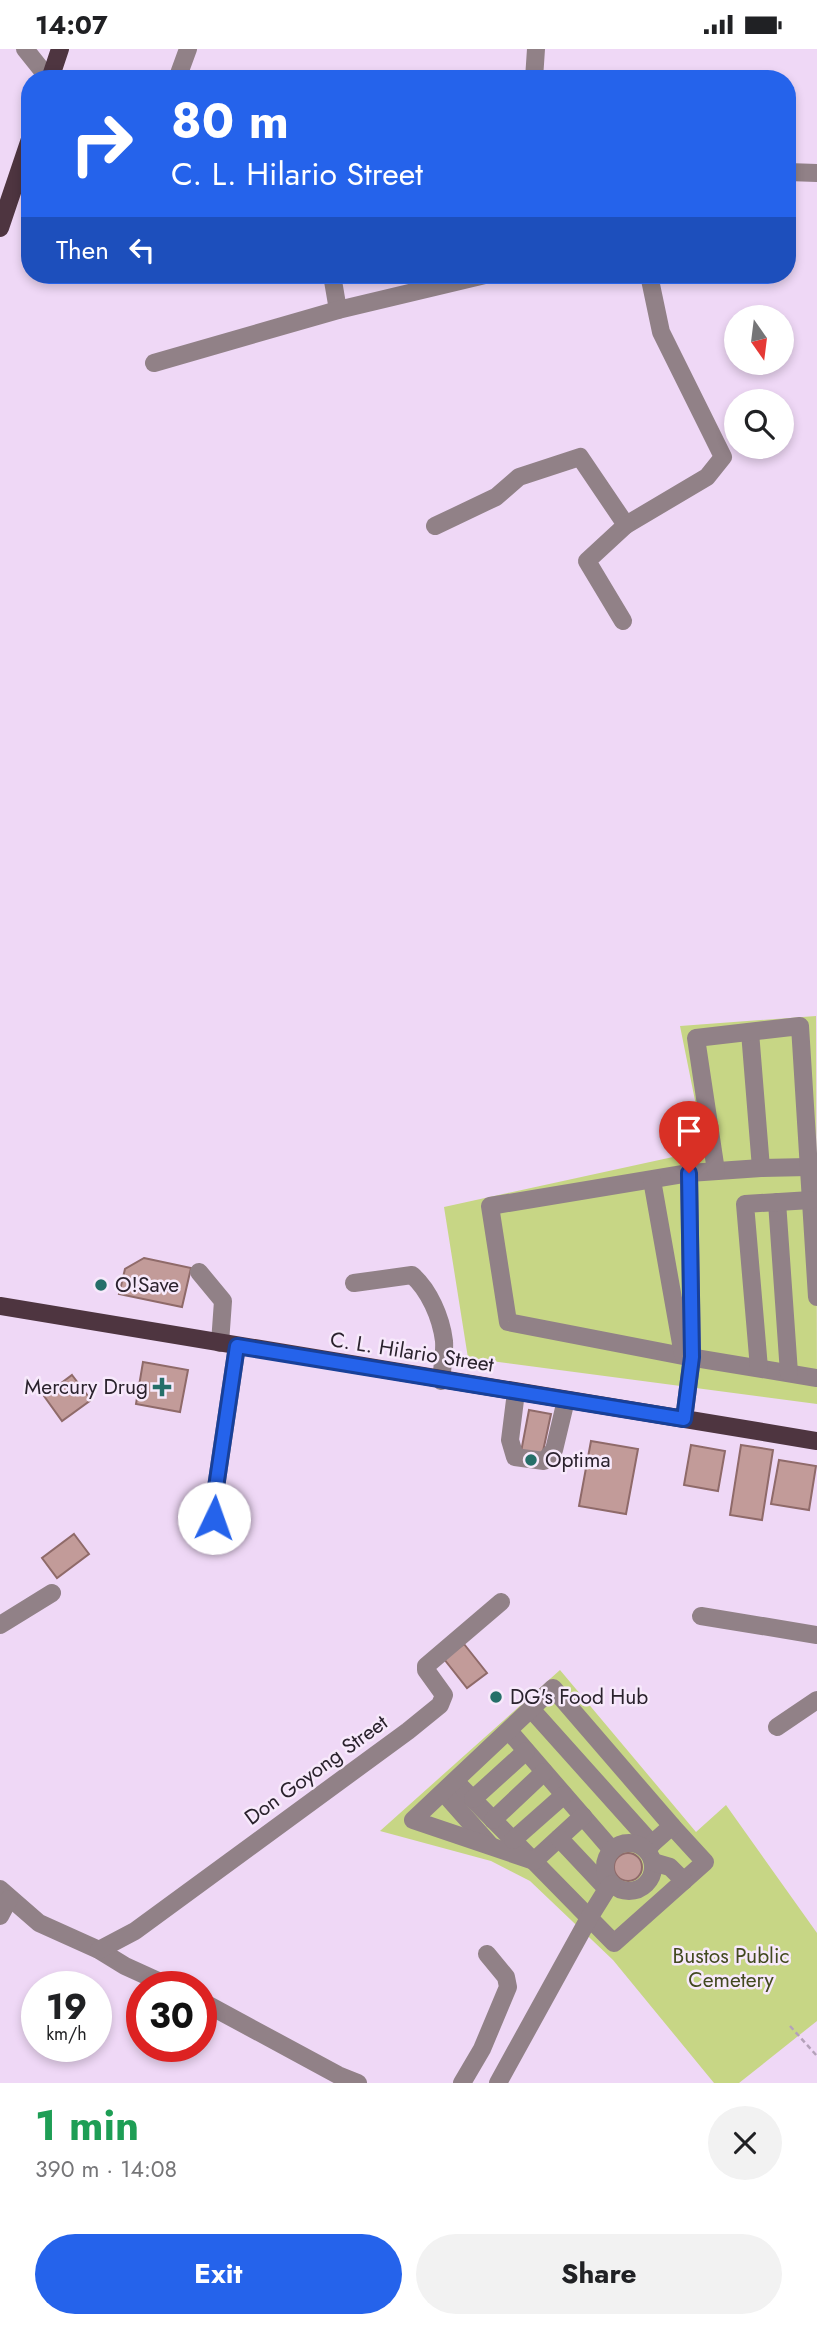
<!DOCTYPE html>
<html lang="en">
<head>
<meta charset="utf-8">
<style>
  body { margin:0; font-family:Jost,sans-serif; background:#f2f2f2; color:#202124; height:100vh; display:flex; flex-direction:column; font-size:26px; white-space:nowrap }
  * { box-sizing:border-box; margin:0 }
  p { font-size:23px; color:#757577 }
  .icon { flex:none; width:38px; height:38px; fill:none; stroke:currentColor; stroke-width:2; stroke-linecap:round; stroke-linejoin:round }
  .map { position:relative; height:2034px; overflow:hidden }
  .details { display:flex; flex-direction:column; background:#fff; flex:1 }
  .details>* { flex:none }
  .guide { position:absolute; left:21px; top:21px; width:775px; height:214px; border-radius:28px; box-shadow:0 4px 10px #0003; background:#2563eb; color:#fff; overflow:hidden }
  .needle { width:46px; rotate:166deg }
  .fabs { position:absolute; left:724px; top:256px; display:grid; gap:14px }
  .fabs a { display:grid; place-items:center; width:70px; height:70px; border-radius:50%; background:#fff; box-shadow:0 4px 10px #0003; font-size:35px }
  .speed { position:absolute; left:21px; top:1922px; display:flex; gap:14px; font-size:35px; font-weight:700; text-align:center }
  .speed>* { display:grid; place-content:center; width:91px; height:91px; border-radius:50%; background:#fff; box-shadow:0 4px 10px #0003; line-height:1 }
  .speed small { font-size:18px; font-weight:400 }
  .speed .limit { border:10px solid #d22; background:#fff; color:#111 }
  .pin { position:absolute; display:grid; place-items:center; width:60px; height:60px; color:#fff; margin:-72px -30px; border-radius:50% 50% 50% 0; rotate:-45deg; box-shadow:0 0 7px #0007 }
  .pin .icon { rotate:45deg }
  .me { position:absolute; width:77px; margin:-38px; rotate:3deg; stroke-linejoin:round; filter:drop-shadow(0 0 5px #0008) }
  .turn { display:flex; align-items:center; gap:24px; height:147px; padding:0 35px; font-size:32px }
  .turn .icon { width:91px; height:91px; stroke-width:2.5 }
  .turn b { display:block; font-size:49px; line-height:60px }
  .then { display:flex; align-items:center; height:66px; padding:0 35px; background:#0003; gap:14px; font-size:26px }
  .round { display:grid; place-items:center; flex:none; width:74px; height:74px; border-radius:37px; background:#f2f2f2 }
  .summary { display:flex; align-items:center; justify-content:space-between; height:119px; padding:0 35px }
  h1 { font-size:42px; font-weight:700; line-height:52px; color:#1e9e55 }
  .action { display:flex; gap:14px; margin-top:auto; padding:14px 35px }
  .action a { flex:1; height:80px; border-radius:42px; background:#2563eb; color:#fff; font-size:28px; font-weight:700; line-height:80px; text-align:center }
  .action a+a { background:#f2f2f2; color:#202124 }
  .status { display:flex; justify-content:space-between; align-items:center; height:49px; padding:0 35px; background:#fff; direction:ltr }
  .status svg { height:19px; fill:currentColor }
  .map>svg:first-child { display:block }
</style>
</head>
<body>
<div class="status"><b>14:07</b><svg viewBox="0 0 49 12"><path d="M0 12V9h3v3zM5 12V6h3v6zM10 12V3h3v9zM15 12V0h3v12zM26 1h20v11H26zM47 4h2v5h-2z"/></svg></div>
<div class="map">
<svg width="817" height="2034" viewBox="0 0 817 2034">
  <rect width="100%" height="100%" fill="#efd8f6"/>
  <g fill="#c7d685">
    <polygon points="816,967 817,1355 468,1309 444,1158 705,1101 680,977"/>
    <polygon points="560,1621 696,1783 726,1756 817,1884 817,1972 739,2034 714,2034 613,1911 530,1832 491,1812 380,1782"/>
  </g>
  <g fill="#c29b99" stroke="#8f6a69" stroke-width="2">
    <polygon points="144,1209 191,1219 182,1258 119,1245 125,1220"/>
    <polygon points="143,1313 188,1321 180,1363 136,1355"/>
    <polygon points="72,1326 91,1351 62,1372 44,1347"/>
    <polygon points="529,1361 551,1365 542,1407 521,1403"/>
    <polygon points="591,1392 638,1400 626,1465 579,1457"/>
    <polygon points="691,1396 725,1402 718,1442 684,1436"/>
    <polygon points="741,1396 773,1401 762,1471 730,1466"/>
    <polygon points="779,1411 816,1417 809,1461 771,1455"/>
    <polygon points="74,1485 89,1505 57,1529 42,1509"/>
    <polygon points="464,1595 487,1624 467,1639 444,1610"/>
    <circle cx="628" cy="1818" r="14"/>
  </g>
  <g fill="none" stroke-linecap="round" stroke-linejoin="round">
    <polyline stroke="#b4a1b9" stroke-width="2.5" stroke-dasharray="5 3.5" stroke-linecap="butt" points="790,1977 817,2007"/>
    <g stroke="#918187" stroke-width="18">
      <polyline points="25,0 49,30"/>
      <polyline points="177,30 188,0"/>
      <polyline points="534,30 536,0"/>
      <polyline points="788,123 817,124"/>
      <polyline points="332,226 338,261"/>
      <polyline points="154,314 338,261 485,226"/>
      <polyline points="435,477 496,448 519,428 580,408 626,476 707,428 723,408 661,283 649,226"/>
      <polyline points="623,572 587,512 626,476"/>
      <polyline points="750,983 761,1119"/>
      <polyline points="808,1118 761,1119 689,1124 490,1157 508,1273 683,1307 817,1329"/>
      <polyline points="716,1122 696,989 800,977 817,1248"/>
      <polyline points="652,1131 683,1306"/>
      <polyline points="777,1153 789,1324"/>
      <polyline points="199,1223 223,1252 220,1294"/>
      <path d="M354,1234L412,1226C429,1241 441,1268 444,1292C445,1304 442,1319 441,1332"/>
      <polyline points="759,1319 745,1155 811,1151"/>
      <polyline points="516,1343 510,1391 515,1408 544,1412 554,1401 566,1351"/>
      <polyline points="684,1370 692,1308 689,1124"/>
      <polyline points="214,1469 215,1445 237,1297"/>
      <polyline points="701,1567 817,1586"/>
      <polyline points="0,1576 52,1544"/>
      <polyline points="531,1660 652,1795"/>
      <polyline points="777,1678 817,1651"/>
      <polyline points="509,1682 612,1801"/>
      <polyline points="456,1733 614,1894 705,1813 672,1777"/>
      <polyline points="444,1744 490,1796"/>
      <polyline points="473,1750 526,1702"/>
      <polyline points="583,1767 534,1812 413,1771 553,1639 672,1777 646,1800"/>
      <polyline points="493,1771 544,1723"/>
      <polyline points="559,1789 607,1840"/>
      <polyline points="513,1791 564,1746"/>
      <circle cx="629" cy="1818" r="24"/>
      <polyline points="653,1813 670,1818 684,1832"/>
      <polyline points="0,1840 39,1874 99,1901 125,1917 169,1937"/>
      <polyline points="0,1867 9,1850"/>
      <polyline points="99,1901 135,1882 408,1682 440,1656 444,1646 426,1621 426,1617 501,1553"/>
      <polyline points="201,1952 338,2026 358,2034"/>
      <polyline points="462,2034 482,2000 508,1938 506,1928 487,1905"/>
      <polyline points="498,2034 589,1869 607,1840 612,1835"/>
    </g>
    <g stroke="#4e3540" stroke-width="18">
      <polyline points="50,30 60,0"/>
      <polyline points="0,179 30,90"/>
      <polyline points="0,1257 817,1392"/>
    </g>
  </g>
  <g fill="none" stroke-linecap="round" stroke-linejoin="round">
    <defs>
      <polyline id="route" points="214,1469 215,1445 237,1297 684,1370 692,1308 689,1124"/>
    </defs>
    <use href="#route" stroke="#184099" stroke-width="18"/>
    <use href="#route" stroke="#2563eb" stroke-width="12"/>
  </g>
  <g fill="#256f69" stroke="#f7e9fb" stroke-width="2.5">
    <circle cx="101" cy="1236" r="7"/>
    <path d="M158.5 1327.5h7v7h7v7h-7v7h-7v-7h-7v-7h7z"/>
    <circle cx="531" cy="1411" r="7"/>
    <circle cx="496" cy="1648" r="7"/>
  </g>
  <g text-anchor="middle" stroke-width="5" stroke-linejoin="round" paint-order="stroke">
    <g font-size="21" fill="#2a222d" stroke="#f7e9fb" text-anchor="start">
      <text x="115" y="1243">O!Save</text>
      <text x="148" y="1345" text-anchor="end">Mercury Drug</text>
      <text x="545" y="1418">Optima</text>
      <text x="510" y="1655">DG's Food Hub</text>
    </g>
    <g font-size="21" fill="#2a222d" stroke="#f7e9fb">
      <text transform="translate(412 1303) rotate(9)" y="7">C. L. Hilario Street</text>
      <text transform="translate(316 1721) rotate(-36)" y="7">Don Goyong Street</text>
    </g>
    <g font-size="21" fill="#42491f" stroke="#f7e9fb">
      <text x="731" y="1914">Bustos Public<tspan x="731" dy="24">Cemetery</tspan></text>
    </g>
  </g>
</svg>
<div class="fabs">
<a><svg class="needle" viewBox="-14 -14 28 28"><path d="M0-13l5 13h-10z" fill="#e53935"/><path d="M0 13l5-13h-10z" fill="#757577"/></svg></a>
<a><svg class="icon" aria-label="search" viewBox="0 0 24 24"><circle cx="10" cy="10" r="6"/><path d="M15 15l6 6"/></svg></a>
</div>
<div class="speed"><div>19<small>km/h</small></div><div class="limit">30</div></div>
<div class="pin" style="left:689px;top:1124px;background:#d93025"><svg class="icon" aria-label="arrive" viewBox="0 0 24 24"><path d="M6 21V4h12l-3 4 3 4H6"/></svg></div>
<svg class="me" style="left:214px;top:1469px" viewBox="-20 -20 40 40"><circle r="19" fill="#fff"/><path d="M0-13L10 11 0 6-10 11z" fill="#2563eb"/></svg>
<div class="guide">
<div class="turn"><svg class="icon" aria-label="right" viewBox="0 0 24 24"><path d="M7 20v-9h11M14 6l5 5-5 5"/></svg><div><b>80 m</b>C. L. Hilario Street</div></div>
<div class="then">Then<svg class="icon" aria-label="left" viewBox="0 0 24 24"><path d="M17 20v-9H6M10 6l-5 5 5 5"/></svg></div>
</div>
</div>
<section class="details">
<div class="summary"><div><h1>1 min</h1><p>390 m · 14:08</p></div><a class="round"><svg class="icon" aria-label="close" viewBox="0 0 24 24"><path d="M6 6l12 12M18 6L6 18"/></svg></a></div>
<div class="action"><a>Exit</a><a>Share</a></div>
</section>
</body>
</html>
